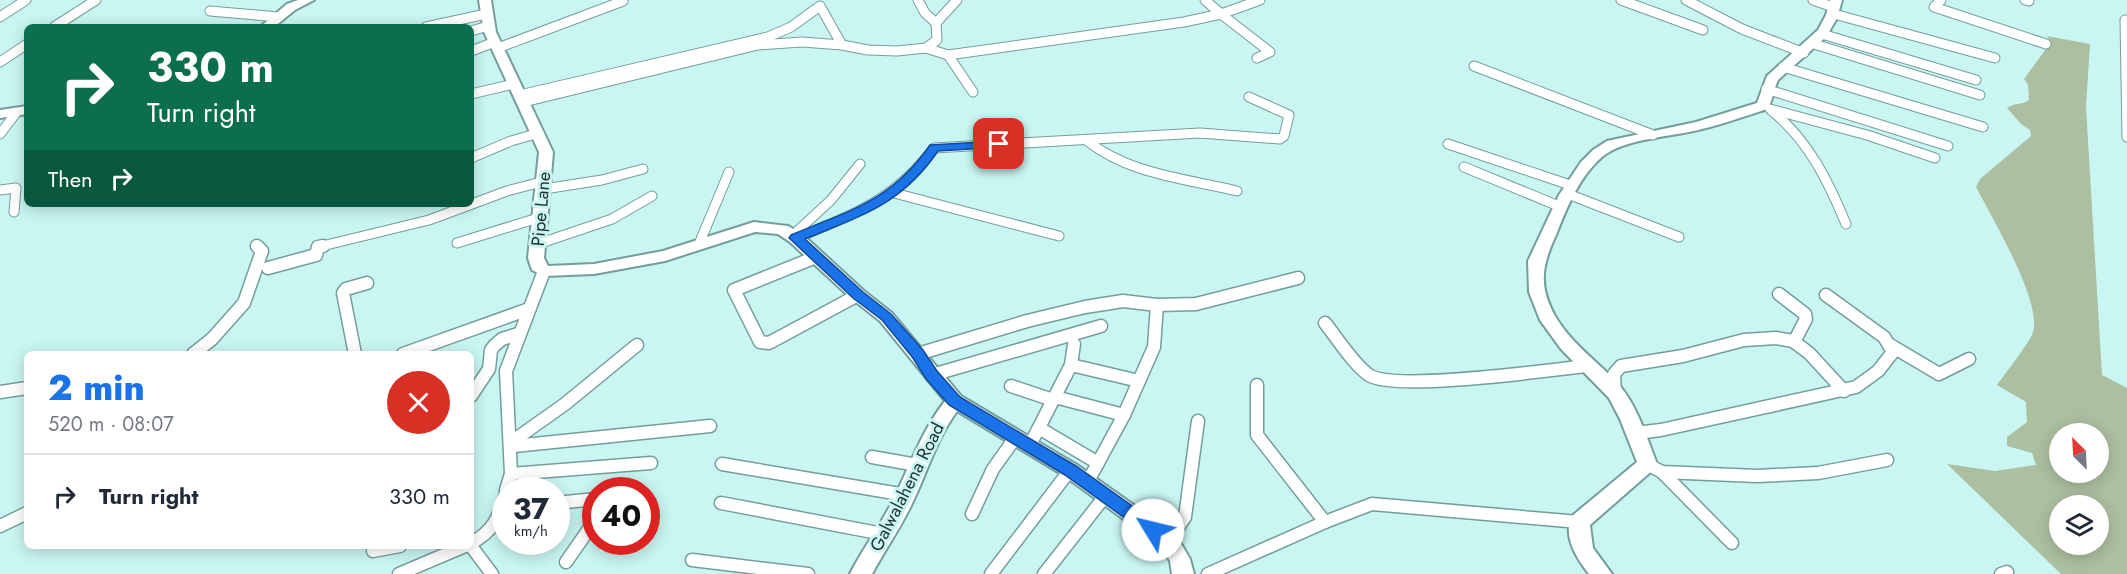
<!DOCTYPE html>
<html lang="en">
<head>
<meta charset="utf-8">
<style>
  body { margin:0; font-family:Jost,sans-serif; background:#f6f6f7; color:#1f2937; height:100vh; display:flex; flex-direction:column; font-size:22px; white-space:nowrap }
  * { box-sizing:border-box; margin:0 }
  p { font-size:20px; color:#747a83 }
  .icon { flex:none; width:33px; height:33px; fill:none; stroke:currentColor; stroke-width:2; stroke-linecap:round; stroke-linejoin:round }
  .map { position:relative; flex:1; overflow:hidden }
  .sheet { position:absolute; left:24px; top:351px; width:450px; height:198px; display:flex; flex-direction:column; background:#fff; border-radius:9px; box-shadow:0 3px 15px #0003 }
  .sheet>* { flex:none }
  .hud { position:absolute; left:24px; top:24px; width:450px; height:183px; border-radius:9px; box-shadow:0 3px 15px #0003; background:#0b6e4f; color:#fff; overflow:hidden }
  .needle { width:39px; rotate:336deg }
  .tools { position:absolute; left:2049px; top:423px; display:grid; gap:12px }
  .tools a { display:grid; place-items:center; width:60px; height:60px; border-radius:50%; background:#fff; box-shadow:0 3px 15px #0003; font-size:30px }
  .speed { position:absolute; left:492px; top:477px; display:flex; gap:12px; font-size:30px; font-weight:700; text-align:center }
  .speed>* { display:grid; place-content:center; width:78px; height:78px; border-radius:50%; background:#fff; box-shadow:0 3px 15px #0003; line-height:1 }
  .speed small { font-size:15px; font-weight:400 }
  .speed .limit { border:9px solid #d22; background:#fff; color:#111 }
  .pin { position:absolute; display:grid; place-items:center; width:51px; height:51px; color:#fff; margin:-26px; border-radius:12px; box-shadow:0 3px 9px #0006 }
  .me { position:absolute; width:66px; margin:-33px; rotate:306deg; stroke-linejoin:round; filter:drop-shadow(0 0 4px #0008) }
  .turn { display:flex; align-items:center; gap:21px; height:126px; padding:0 24px; font-size:27px }
  .turn .icon { width:78px; height:78px; stroke-width:2.5 }
  .turn b { display:block; font-size:42px; line-height:51px }
  .then { display:flex; align-items:center; height:57px; padding:0 24px; background:#0003; gap:12px; font-size:22px }
  .round { display:grid; place-items:center; flex:none; width:63px; height:63px; border-radius:32px; background:#f6f6f7 }
  .summary { display:flex; align-items:center; justify-content:space-between; height:102px; padding:0 24px }
  h1 { font-size:36px; font-weight:800; line-height:45px; color:#1a73e8 }
  ul { padding:0; list-style:none }
  li { display:flex; align-items:center; gap:18px; height:84px; padding:0 24px; border-top:2px solid #e0e1e3 }
  li div { flex:1 }
  li b { display:block; font-size:22px }
  li em { font-style:normal }
  .map>svg:first-child { display:block }
</style>
</head>
<body>
<div class="map">
<svg width="2127" height="574" viewBox="0 0 2127 574">
  <rect width="100%" height="100%" fill="#c9f6f2"/>
  <path fill="#adbfa1" fill-rule="evenodd" d="M2047,36L2090,44L2086,107L2102,375L2127,388V574H2061L1947,464L1995,471L2036,465L2032,453L2007,446V437L2027,422L2026,402L1997,385C2004,375 2031,341 2033,332C2042,301 1991,216 1976,187L1980,179L2031,136L2030,130L2021,124L2007,108C2014,103 2022,105 2029,100L2028,85L2024,79L2051,42ZM2060,434H2098V472H2060ZM2060,506H2098V544H2060Z"/>
  <g fill="none" stroke-linecap="round" stroke-linejoin="round">
    <defs>
      <g id="street-far1">
        <polyline points="918,0 925,13 936,23"/>
        <polyline points="1205,0 1221,14 1260,0"/>
        <polyline points="1621,0 1703,30"/>
        <polyline points="1686,0 1742,29 1804,53"/>
        <polyline points="1813,0 1833,7"/>
        <polyline points="1941,0 1934,7 2046,44"/>
        <polyline points="2025,0 2029,1"/>
        <polyline points="210,11 278,17"/>
        <polyline points="1834,14 1995,58"/>
        <polyline points="0,17 26,0"/>
        <polyline points="2125,20 2127,137"/>
        <polyline points="54,27 96,0"/>
        <polyline points="426,27 486,14"/>
        <polyline points="471,31 488,26"/>
        <polyline points="1822,34 1976,80"/>
        <polyline points="1814,44 1980,95"/>
        <polyline points="842,45 868,50 897,51 926,48 948,55 973,92"/>
        <polyline points="498,48 623,1"/>
        <polyline points="926,48 937,40 936,23 957,0"/>
        <polyline points="471,51 495,42"/>
        <polyline points="948,55 1184,22 1221,14 1270,52 1257,58"/>
        <polyline points="0,62 27,44"/>
        <polyline points="1474,66 1653,135"/>
        <polyline points="1783,67 1983,127"/>
        <polyline points="1766,89 1948,146"/>
        <polyline points="471,94 514,84"/>
        <polyline points="520,95 768,37 791,27 820,6 842,45 802,42 758,45 524,102"/>
        <polyline points="1770,109 1867,135 1935,158"/>
        <path d="M1772,111C1809,141 1828,181 1846,224"/>
        <polyline points="0,134 16,113"/>
        <path d="M1086,140C1130,175 1184,178 1237,191"/>
        <polyline points="1448,144 1573,186"/>
        <polyline points="471,158 511,141 539,133"/>
        <polyline points="1464,167 1561,207"/>
        <polyline points="544,189 602,180 643,169"/>
        <polyline points="0,190 16,188 14,212"/>
        <polyline points="894,193 1059,236"/>
        <polyline points="1568,194 1679,237"/>
        <polyline points="792,236 831,200 860,164"/>
        <path d="M796,238C855,214 894,200 934,148L1200,133L1280,139L1284,136L1289,115L1249,97"/>
        <polyline points="457,243 541,217"/>
        <polyline points="538,244 612,219 652,196"/>
        <polyline points="699,244 729,172"/>
        <polyline points="256,245 258,247"/>
        <polyline points="318,247 429,220 507,191 545,181"/>
      </g>
      <g id="street">
        <polyline points="816,257 734,290 760,342 769,343 858,295"/>
        <polyline points="268,268 316,255 318,247 323,246"/>
        <polyline points="1779,294 1805,314 1806,319 1794,342"/>
        <path d="M1325,323C1337,338 1354,365 1369,375C1393,392 1550,370 1587,366"/>
        <polyline points="637,345 565,404 510,443 514,446 710,426"/>
        <polyline points="1890,345 1939,374 1969,359"/>
        <polyline points="193,354 212,339 244,303 262,251 257,246"/>
        <polyline points="355,354 343,293 346,289 367,283"/>
        <polyline points="403,354 529,309"/>
        <polyline points="918,354 1027,321 1085,307 1123,301 1157,305 1196,304 1298,278"/>
        <polyline points="1071,365 1074,344"/>
        <polyline points="932,375 1101,326"/>
        <polyline points="1257,385 1257,435 1325,522"/>
        <polyline points="1011,386 1053,400"/>
        <polyline points="0,392 27,388"/>
        <polyline points="1615,393 1614,374 1621,366 1683,356 1744,340 1776,338 1793,341 1809,353 1844,391"/>
        <polyline points="471,396 489,369 491,350 494,346 502,339 518,334"/>
        <polyline points="1055,397 1124,415"/>
        <polyline points="1039,428 1098,463"/>
        <polyline points="1636,433 1661,430 1856,387 1878,371 1893,352 1884,337 1826,295"/>
        <polyline points="1030,445 1071,365 1139,381"/>
        <polyline points="872,457 917,465"/>
        <polyline points="722,464 906,495"/>
        <polyline points="1647,464 1662,472 1757,476 1818,473 1887,460"/>
        <polyline points="1662,472 1732,543"/>
        <polyline points="511,474 651,463"/>
        <polyline points="1087,483 1124,415 1154,347 1157,305"/>
        <polyline points="506,490 511,474 506,371 544,271"/>
        <polyline points="556,503 596,499"/>
        <polyline points="721,503 883,534"/>
        <polyline points="972,514 993,469 1015,438"/>
        <polyline points="0,526 27,513"/>
        <polyline points="1169,541 1185,517 1198,421"/>
        <path d="M471,543C493,532 499,517 506,494"/>
        <polyline points="471,546 492,574"/>
        <polyline points="373,551 400,546"/>
        <polyline points="692,560 808,574"/>
        <polyline points="566,562 596,519"/>
        <polyline points="399,574 465,546"/>
        <polyline points="991,574 1070,470"/>
        <polyline points="1044,574 1106,495"/>
        <polyline points="1208,574 1325,522 1372,504 1579,522"/>
        <polyline points="2001,574 2007,572"/>
      </g>
      <g id="secondary">
        <polygon points="298,0 314,0 295,10 274,27 260,27 287,4"/>
        <path d="M479,0H491L496,32L553,152L544,258L548,266L594,264L663,251L754,222L788,226L802,234L864,291L892,313L961,396L1077,465L1176,535L1190,559L1194,574H1172L1170,561L1162,547L1063,475L957,411C938,437 929,466 916,495C904,523 886,548 872,574H850C864,546 884,521 897,492C912,460 923,429 945,401L880,321L852,299L790,242L778,234L755,232L665,261L594,274L544,276L532,270L528,258L539,152L484,32Z"/>
        <path d="M1830,0H1842L1837,18L1826,37L1778,80C1773,90 1774,99 1767,109C1745,116 1724,124 1702,129C1673,137 1624,138 1602,157C1579,177 1567,207 1556,235C1542,265 1538,285 1555,316C1572,345 1599,362 1620,386C1638,408 1647,438 1657,464L1654,469L1590,525L1593,548L1612,574H1589C1577,559 1562,536 1572,516L1637,462L1620,419L1609,398L1561,349L1540,320L1529,292L1528,261L1559,195L1581,162L1593,150L1607,141L1696,122L1757,103L1767,76L1818,30L1826,15Z"/>
        <polygon points="27,106 27,114 0,118 0,110"/>
      </g>
    </defs>
    <use href="#street-far1" stroke="#749e9b" stroke-width="11"/>
    <use href="#street" stroke="#749e9b" stroke-width="15"/>
    <use href="#secondary" stroke="#749e9b" stroke-width="4"/>
    <use href="#street-far1" stroke="#fff" stroke-width="9"/>
    <use href="#street" stroke="#fff" stroke-width="12"/>
    <use href="#secondary" fill="#fff" fill-rule="evenodd"/>
  </g>
  <path fill="#1a73e8" stroke="#114b97" stroke-width="1.5" d="M999,141L1005,144L1003,147L938,151C901,205 862,215 805,239L863,292L891,314L923,350L937,371L960,397L1076,466L1159,525L1161,530L1159,534L1153,536L1147,534L1065,475L949,405L926,379L913,358L882,320L853,298L789,238L791,235C851,210 891,201 930,145Z"/>
  <g text-anchor="middle" stroke-width="6" stroke-linejoin="round" paint-order="stroke">
    <g font-size="18" fill="#1f312f" stroke="#c9f6f2">
      <text transform="translate(541 209) rotate(-85)" y="6">Pipe Lane</text>
      <text transform="translate(907 487) rotate(-63)" y="6">Galwalahena Road</text>
    </g>
  </g>
</svg>
<div class="tools">
<a><svg class="needle" viewBox="-14 -14 28 28"><path d="M0-13l5 13h-10z" fill="#e53935"/><path d="M0 13l5-13h-10z" fill="#747a83"/></svg></a>
<a><svg class="icon" aria-label="layers" viewBox="0 0 24 24"><path d="M12 4l9 5-9 5-9-5zM3 14l9 5 9-5"/></svg></a>
</div>
<div class="speed"><div>37<small>km/h</small></div><div class="limit">40</div></div>
<div class="pin" style="left:999px;top:144px;background:#d93025"><svg class="icon" aria-label="arrive" viewBox="0 0 24 24"><path d="M6 21V4h12l-3 4 3 4H6"/></svg></div>
<svg class="me" style="left:1153px;top:530px" viewBox="-20 -20 40 40"><circle r="19" fill="#fff"/><path d="M0-13L10 11 0 6-10 11z" fill="#1a73e8"/></svg>
<div class="hud">
<div class="turn"><svg class="icon" aria-label="right" viewBox="0 0 24 24"><path d="M7 20v-9h11M14 6l5 5-5 5"/></svg><div><b>330 m</b>Turn right</div></div>
<div class="then">Then<svg class="icon" aria-label="right" viewBox="0 0 24 24"><path d="M7 20v-9h11M14 6l5 5-5 5"/></svg></div>
</div>
<section class="sheet">
<div class="summary"><div><h1>2 min</h1><p>520 m · 08:07</p></div><a class="round" style="background:#d93025;color:#fff"><svg class="icon" aria-label="close" viewBox="0 0 24 24"><path d="M6 6l12 12M18 6L6 18"/></svg></a></div>
<ul>
<li><svg class="icon" aria-label="right" viewBox="0 0 24 24"><path d="M7 20v-9h11M14 6l5 5-5 5"/></svg><div><b>Turn right</b></div><em>330 m</em></li>
</ul>
</section>
</div>
</body>
</html>
